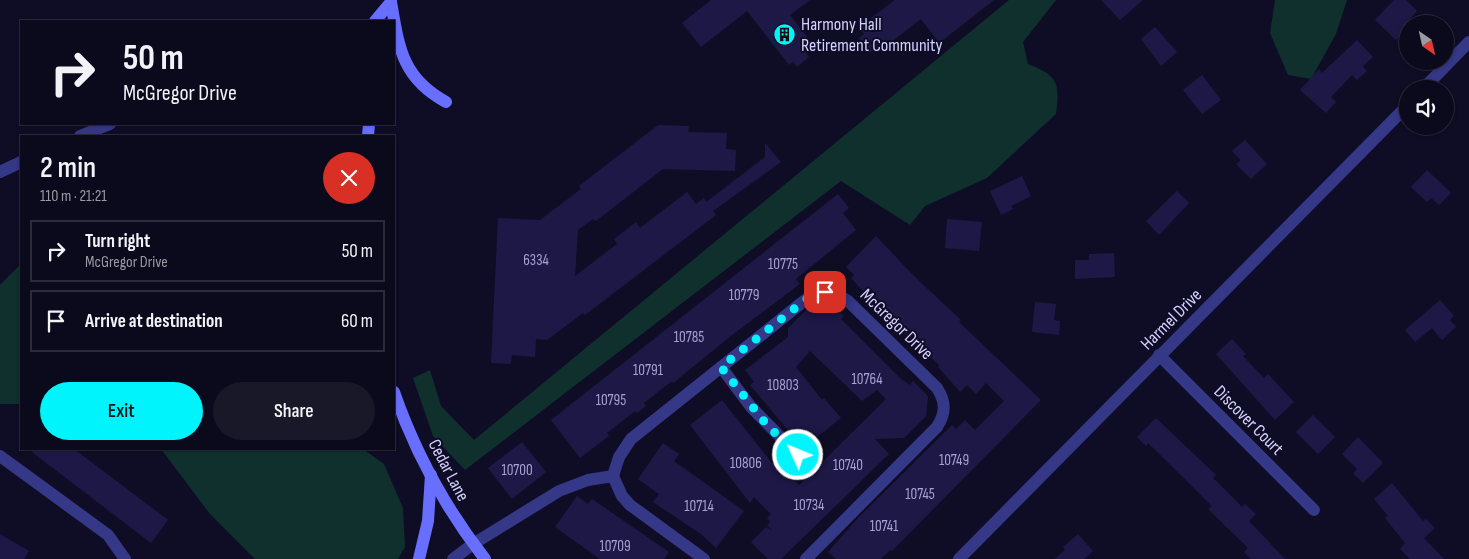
<!DOCTYPE html>
<html lang="en">
<head>
<meta charset="utf-8">
<style>
  body { margin:0; font-family:"Sofia Sans Condensed",sans-serif; background:#191829; color:#f1f3f6; height:100vh; display:flex; flex-direction:column; font-size:19px; white-space:nowrap }
  * { box-sizing:border-box; margin:0 }
  p { font-size:16px; color:#9a9aa3 }
  .icon { flex:none; width:28px; height:28px; fill:none; stroke:currentColor; stroke-width:2; stroke-linecap:round; stroke-linejoin:round }
  .map { position:relative; flex:1; overflow:hidden }
  .side { position:absolute; left:20px; top:135px; width:375px; height:315px; display:flex; flex-direction:column; background:#0b0a1c; border-radius:0px; box-shadow:0 1px 4px #0004,0 0 0 1px #2b2b3b }
  .side>* { flex:none }
  .top-card { position:absolute; left:20px; top:20px; width:375px; height:105px; border-radius:0px; box-shadow:0 1px 4px #0004,0 0 0 1px #2b2b3b; background:#0b0a1c; color:#f1f3f6; overflow:hidden }
  .needle { width:32px; rotate:146deg }
  .fabs { position:absolute; left:1399px; top:15px; display:grid; gap:10px }
  .fabs a { display:grid; place-items:center; width:55px; height:55px; border-radius:50%; background:#0b0a1c; box-shadow:0 1px 4px #0004,0 0 0 1px #2b2b3b; font-size:25px }
  .pin { position:absolute; display:grid; place-items:center; width:42px; height:42px; color:#fff; margin:-21px; border-radius:10px; box-shadow:0 2px 8px #0006 }
  .me { position:absolute; width:55px; margin:-28px; rotate:314deg; stroke-linejoin:round; filter:drop-shadow(0 0 4px #0008) }
  .turn { display:flex; align-items:center; gap:18px; height:105px; padding:0 20px; font-size:22px }
  .turn .icon { width:65px; height:65px; stroke-width:2.5 }
  .turn b { display:block; font-size:35px; line-height:42px }
  .round { display:grid; place-items:center; flex:none; width:52px; height:52px; border-radius:26px; background:#191829 }
  .summary { display:flex; align-items:center; justify-content:space-between; height:85px; padding:0 20px }
  h1 { font-size:30px; font-weight:600; line-height:38px }
  .cta { display:flex; gap:10px; margin-top:auto; padding:10px 20px }
  .cta a { flex:1; height:58px; border-radius:30px; background:#00f4fc; color:#111; font-size:20px; font-weight:600; line-height:58px; text-align:center }
  .cta a+a { background:#191829; color:#f1f3f6 }
  ul { padding:0; list-style:none }
  li { display:flex; align-items:center; gap:15px; height:62px; margin:0 10px 8px; padding:0 10px; border:2px solid #2b2b3b; border-radius:0px }
  li div { flex:1 }
  li b { display:block; font-size:19px }
  li em { font-style:normal }
  .map>svg:first-child { display:block }
</style>
</head>
<body>
<div class="map">
<svg width="1469" height="559" viewBox="0 0 1469 559">
  <rect width="100%" height="100%" fill="#0f0d25"/>
  <g fill="#0f302c">
    <path d="M1009,0H1056L1023,42L1028,64C1058,76 1060,82 1056,114L987,178L925,206L910,225L841,181L465,470L433,436L413,378L430,370L441,406L474,440Z"/>
    <polygon points="1275,0 1347,0 1336,34 1311,79 1288,75 1270,33"/>
    <polygon points="21,264 21,404 0,404 0,285"/>
    <polygon points="161,449 363,449 384,464 403,508 405,547 398,559 255,559 210,514"/>
  </g>
  <g fill="#1e1847">
    <polygon points="711,0 810,0 790,15 814,46 806,53 809,57 797,67 793,62 789,65 747,11 701,47 682,23"/>
    <polygon points="895,0 994,0 939,43 921,19 878,52 875,49 870,53 859,38 864,34 859,27"/>
    <polygon points="1101,0 1143,0 1120,20"/>
    <polygon points="1394,0 1406,0 1417,11 1408,21 1408,28 1396,40 1375,20"/>
    <polygon points="1155,27 1177,52 1161,66 1141,39"/>
    <polygon points="1357,40 1373,57 1363,66 1367,71 1357,80 1352,75 1331,97 1336,102 1326,113 1300,90 1319,69 1322,73"/>
    <polygon points="1202,75 1221,100 1202,114 1183,90"/>
    <polygon points="658,125 689,126 688,132 727,133 726,149 736,150 735,171 663,169 596,221 593,219 578,230 575,276 617,244 614,239 636,222 640,228 687,192 696,204 704,198 706,202 765,157 765,143 781,162 713,211 716,215 585,315 583,313 547,340 536,339 535,357 512,355 511,364 491,363 498,218 540,220 581,189 579,186"/>
    <polygon points="1245,140 1267,164 1251,179 1236,164 1241,160 1232,151"/>
    <polygon points="1427,170 1451,193 1439,205 1431,198 1427,202 1411,187"/>
    <polygon points="1022,176 1031,196 1011,206 1013,209 1001,215 990,191"/>
    <polygon points="1177,191 1189,203 1159,235 1146,221"/>
    <polygon points="838,194 849,208 843,213 856,230 796,279 800,284 732,335 673,383 672,381 644,403 646,406 637,413 635,411 607,433 609,436 580,458 551,420"/>
    <polygon points="947,219 982,222 979,251 945,248"/>
    <polygon points="876,236 915,277 961,320 959,322 1041,400 892,551 890,550 881,559 836,559 828,552 858,518 952,425 956,429 965,420 975,430 1004,401 986,383 976,394 967,385 960,392 938,367 939,365 894,324 851,278 854,275 846,267"/>
    <polygon points="1114,253 1115,277 1075,279 1075,260 1089,260 1089,254"/>
    <polygon points="1440,300 1454,316 1450,320 1456,327 1442,340 1432,328 1415,342 1405,330"/>
    <polygon points="829,302 844,316 841,319 901,379 910,385 913,381 928,396 926,416 904,438 875,439 889,454 781,559 768,559 751,542 766,527 773,531 767,525 770,522 767,518 771,514 754,497 750,503 690,425 722,400 772,463 774,461 799,485 886,399 877,390 862,401 810,351 796,367 822,400 824,398 841,418 803,448 750,385 754,382 745,370 788,337 788,328 806,310 812,305 825,306"/>
    <polygon points="1035,302 1056,304 1054,320 1060,321 1059,335 1032,332"/>
    <polygon points="1232,339 1246,354 1243,356 1264,378 1268,374 1294,402 1275,420 1216,354"/>
    <polygon points="1313,415 1335,437 1318,454 1296,432"/>
    <polygon points="1156,418 1216,475 1213,478 1242,507 1245,504 1256,514 1249,521 1285,559 1251,559 1244,552 1248,548 1208,509 1212,506 1148,443 1146,446 1137,437"/>
    <polygon points="1358,437 1383,463 1363,483 1353,473 1357,469 1342,454"/>
    <polygon points="522,442 546,472 512,499 488,468"/>
    <polygon points="663,443 679,454 674,461 744,511 716,548 701,534 653,502 659,494 638,479"/>
    <polygon points="28,449 74,449 168,520 151,543"/>
    <polygon points="1392,483 1423,521 1426,519 1435,528 1424,538 1444,559 1410,559 1400,549 1405,543 1385,518 1388,516 1374,499"/>
    <polygon points="577,496 588,504 592,499 669,552 664,559 600,559 555,527"/>
    <polygon points="0,534 29,551 24,559 0,559"/>
    <polygon points="1078,534 1093,551 1084,559 1055,559 1065,550 1063,547"/>
  </g>
  <g fill="none" stroke-linecap="round" stroke-linejoin="round">
    <g stroke="#353787" stroke-width="12">
      <polyline points="1423,89 1469,42"/>
      <polyline points="1159,355 1314,510"/>
      <polyline points="721,367 751,407 798,455"/>
      <polyline points="0,456 108,535 125,559"/>
      <polyline points="473,544 559,491 588,480 613,476"/>
      <path d="M704,559L630,505L622,496L613,476L619,457L631,439L809,297C823,291 835,292 848,301L937,388C946,402 946,413 937,427L806,559"/>
      <polyline points="959,559 1408,105"/>
    </g>
    <g stroke="#353787" stroke-width="12">
      <polyline points="80,136 110,124"/>
      <polyline points="0,172 21,162"/>
      <polyline points="453,559 473,544"/>
    </g>
    <g stroke="#686fff" stroke-width="12">
      <path d="M391,2C399,48 402,78 446,102"/>
      <polyline points="375,21 391,2"/>
      <polyline points="368,136 369,124"/>
      <path d="M394,392C415,452 446,509 485,559"/>
      <polyline points="419,559 428,521 431,475"/>
    </g>
  </g>
  <g fill="none" stroke-linecap="round" stroke-linejoin="round">
    <polyline stroke="#00f4fc" stroke-width="9" stroke-dasharray="0 16.2" points="798,455 767,425 721,367 809,297 825,292"/>
  </g>
  <defs>
    <symbol id="building-disc" viewBox="-11 -11 22 22"><circle r="9.5" fill="#00f4fc" stroke="#0f0d25"/><path d="M-4-6H4V6H1V3H-1V6H-4ZM-2.5-4.3h1.7v1.8h-1.7ZM.8-4.3h1.7v1.8H.8ZM-2.5-1h1.7V.8h-1.7ZM.8-1h1.7V.8H.8Z" fill="#111"/></symbol>
  </defs>
  <g fill-rule="evenodd">
    <use href="#building-disc" x="772" y="22" width="25" height="25"/>
  </g>
  <g text-anchor="middle" stroke-width="4" stroke-linejoin="round" paint-order="stroke">
    <g font-size="15" fill="#a6a3d1">
      <text x="536" y="265">6334</text>
      <text x="783" y="269">10775</text>
      <text x="744" y="300">10779</text>
      <text x="689" y="342">10785</text>
      <text x="648" y="375">10791</text>
      <text x="867" y="384">10764</text>
      <text x="783" y="390">10803</text>
      <text x="611" y="405">10795</text>
      <text x="954" y="465">10749</text>
      <text x="746" y="468">10806</text>
      <text x="848" y="470">10740</text>
      <text x="517" y="475">10700</text>
      <text x="920" y="499">10745</text>
      <text x="809" y="510">10734</text>
      <text x="699" y="511">10714</text>
      <text x="884" y="531">10741</text>
      <text x="615" y="551">10709</text>
    </g>
    <g font-size="18" fill="#d3d1ff" stroke="#0f0d25" text-anchor="start">
      <text x="801" y="30">Harmony Hall<tspan x="801" dy="21">Retirement Community</tspan></text>
    </g>
    <g font-size="18" fill="#d3d1ff" stroke="#0f0d25">
      <text transform="translate(1171 319) rotate(-45)" y="6">Harmel Drive</text>
      <text transform="translate(897 324) rotate(44)" y="6">McGregor Drive</text>
      <text transform="translate(1249 420) rotate(45)" y="6">Discover Court</text>
      <text transform="translate(449 470) rotate(62)" y="6">Cedar Lane</text>
    </g>
  </g>
</svg>
<div class="fabs">
<a><svg class="needle" viewBox="-14 -14 28 28"><path d="M0-13l5 13h-10z" fill="#e53935"/><path d="M0 13l5-13h-10z" fill="#9a9aa3"/></svg></a>
<a><svg class="icon" aria-label="sound" viewBox="0 0 24 24"><path d="M4 9h4l5-4v14l-5-4H4zM17 9q2 3 0 6"/></svg></a>
</div>
<div class="pin" style="left:825px;top:292px;background:#d93025"><svg class="icon" aria-label="arrive" viewBox="0 0 24 24"><path d="M6 21V4h12l-3 4 3 4H6"/></svg></div>
<svg class="me" style="left:798px;top:455px" viewBox="-20 -20 40 40"><circle r="17" fill="#00f4fc" stroke="#fff" stroke-width="3"/><path d="M0-11L8 9 0 5-8 9z" fill="#fff"/></svg>
<div class="top-card">
<div class="turn"><svg class="icon" aria-label="right" viewBox="0 0 24 24"><path d="M7 20v-9h11M14 6l5 5-5 5"/></svg><div><b>50 m</b>McGregor Drive</div></div>
</div>
<section class="side">
<div class="summary"><div><h1>2 min</h1><p>110 m · 21:21</p></div><a class="round" style="background:#d93025;color:#fff"><svg class="icon" aria-label="close" viewBox="0 0 24 24"><path d="M6 6l12 12M18 6L6 18"/></svg></a></div>
<ul>
<li><svg class="icon" aria-label="right" viewBox="0 0 24 24"><path d="M7 20v-9h11M14 6l5 5-5 5"/></svg><div><b>Turn right</b><p>McGregor Drive</p></div><em>50 m</em></li>
<li><svg class="icon" aria-label="arrive" viewBox="0 0 24 24"><path d="M6 21V4h12l-3 4 3 4H6"/></svg><div><b>Arrive at destination</b></div><em>60 m</em></li>
</ul>
<div class="cta"><a>Exit</a><a>Share</a></div>
</section>
</div>
</body>
</html>
